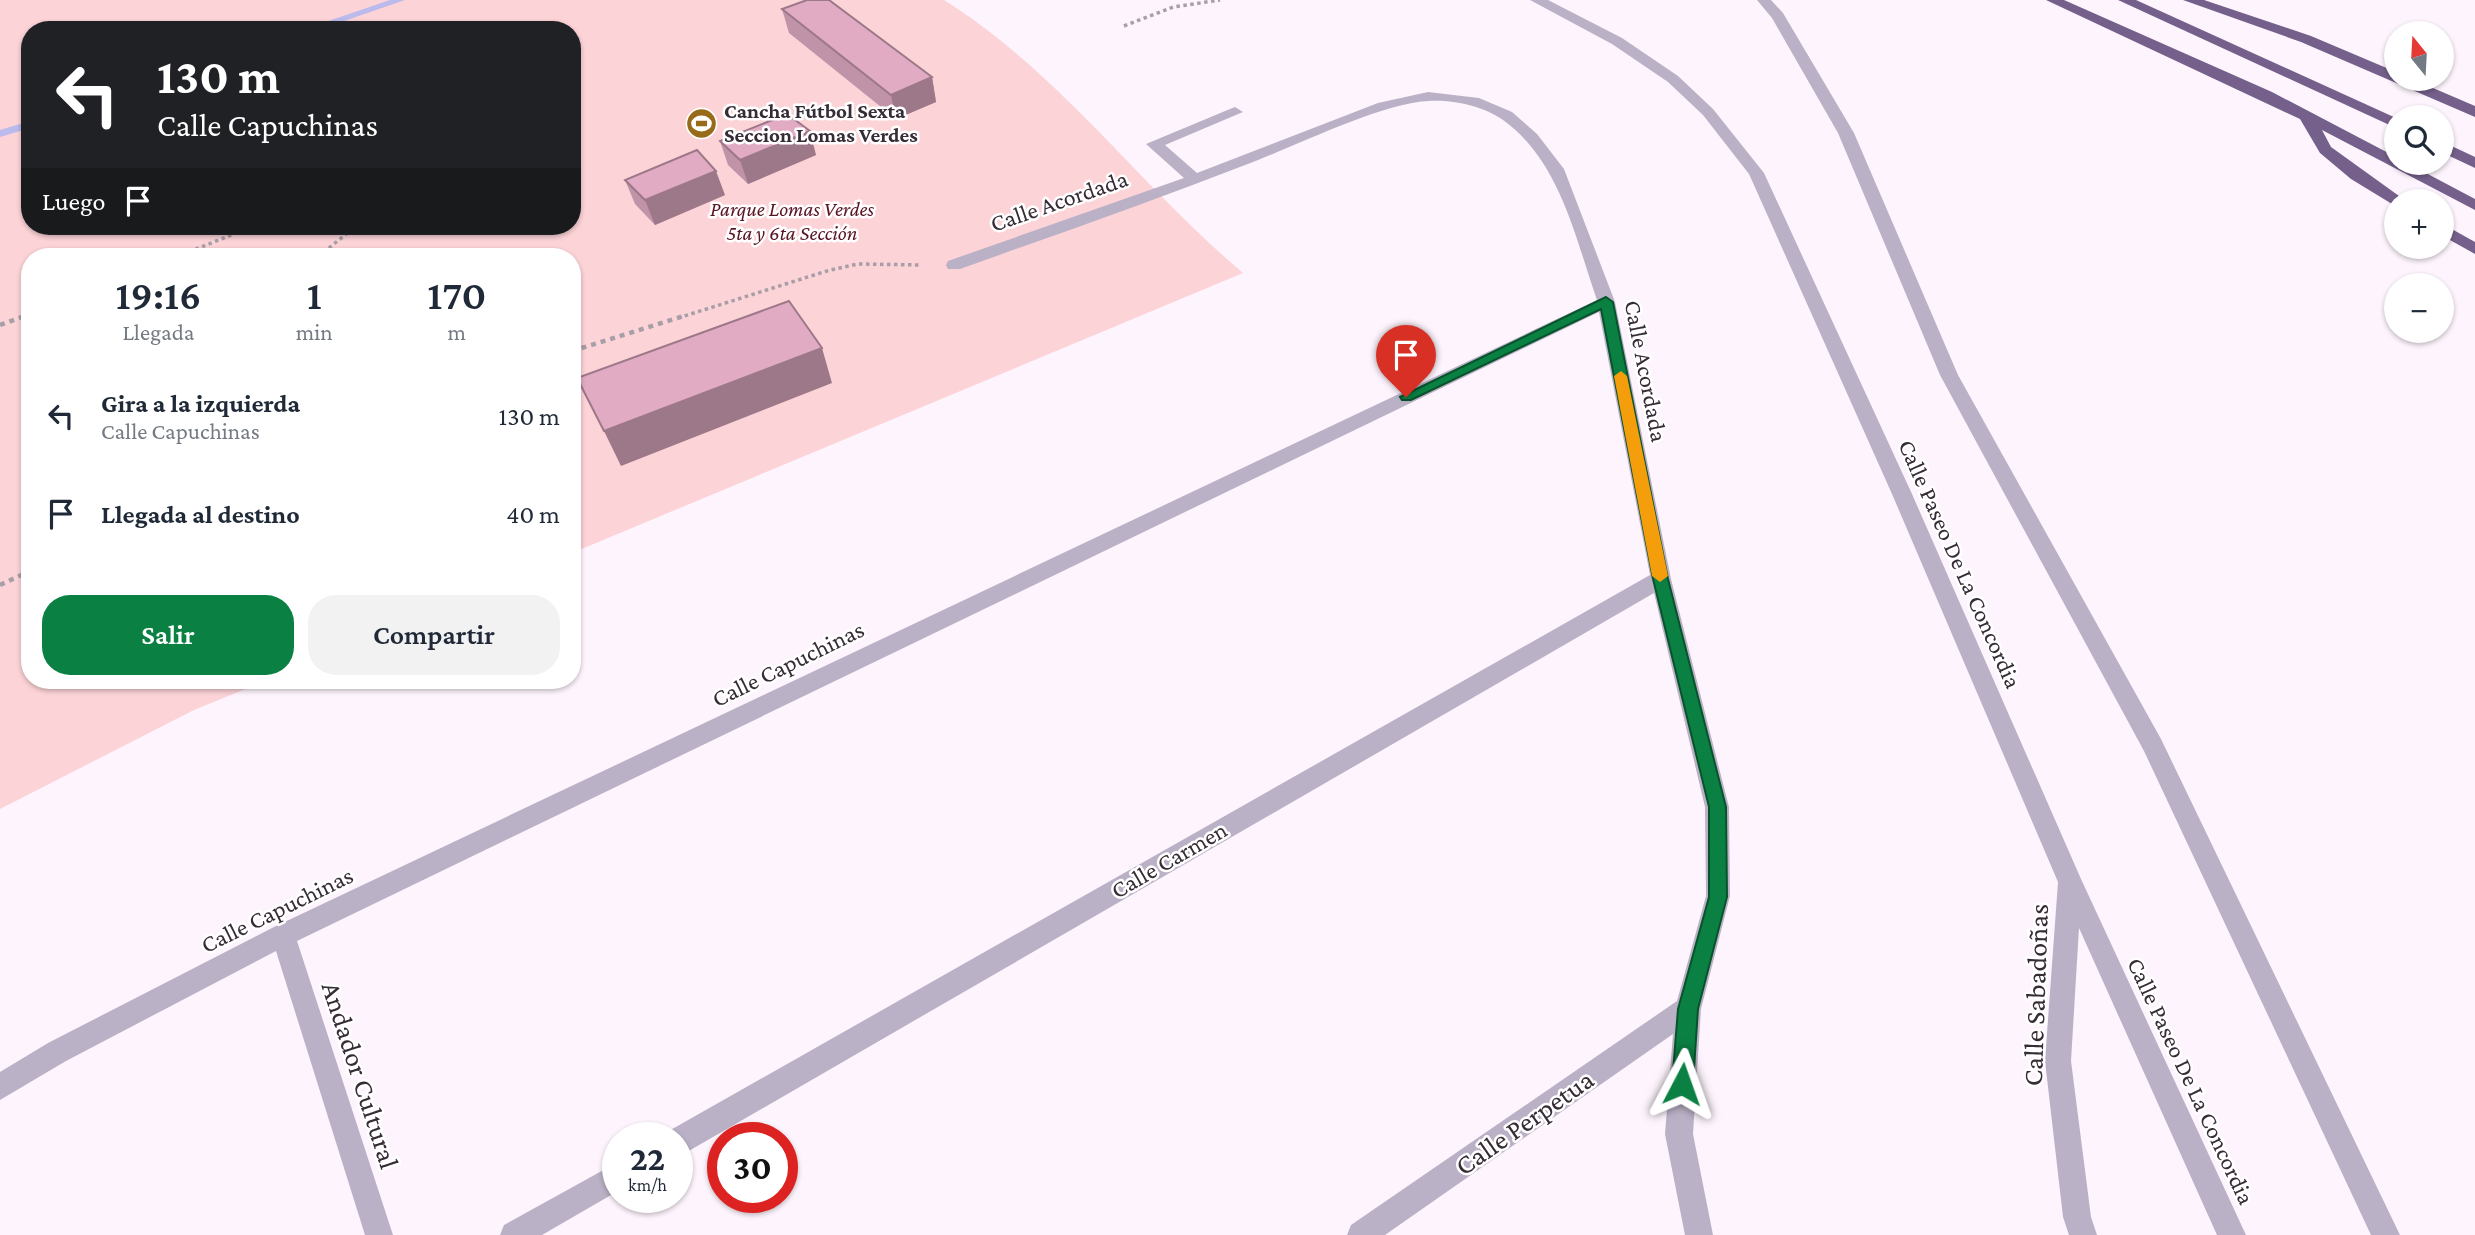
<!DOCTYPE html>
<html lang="es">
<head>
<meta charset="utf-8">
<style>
  body { margin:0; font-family:"Crimson Pro",serif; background:#f2f2f3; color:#1f2937; height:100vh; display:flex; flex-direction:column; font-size:26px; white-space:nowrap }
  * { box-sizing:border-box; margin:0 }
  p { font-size:23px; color:#747a83 }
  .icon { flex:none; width:38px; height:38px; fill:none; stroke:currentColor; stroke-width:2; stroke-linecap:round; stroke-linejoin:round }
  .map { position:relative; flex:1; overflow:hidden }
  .sheet { position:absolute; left:21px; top:248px; width:560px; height:441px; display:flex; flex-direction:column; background:#fff; border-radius:28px; box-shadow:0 2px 5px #0004 }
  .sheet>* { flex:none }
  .hud { position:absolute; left:21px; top:21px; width:560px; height:214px; border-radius:28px; box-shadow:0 2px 5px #0004; background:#202124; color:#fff; overflow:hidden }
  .needle { width:46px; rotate:342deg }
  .fabs { position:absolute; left:2384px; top:21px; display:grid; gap:14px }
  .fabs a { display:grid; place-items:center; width:70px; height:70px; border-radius:50%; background:#fff; box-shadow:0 2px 5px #0004; font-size:35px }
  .speed { position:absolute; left:602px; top:1122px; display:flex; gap:14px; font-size:35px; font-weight:700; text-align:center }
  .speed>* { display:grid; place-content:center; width:91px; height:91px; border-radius:50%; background:#fff; box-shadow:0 2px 5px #0004; line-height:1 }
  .speed small { font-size:18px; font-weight:400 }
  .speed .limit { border:10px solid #d22; background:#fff; color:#111 }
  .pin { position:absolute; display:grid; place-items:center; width:60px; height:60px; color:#fff; margin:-72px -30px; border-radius:50% 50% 50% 0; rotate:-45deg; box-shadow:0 0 7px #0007 }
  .pin .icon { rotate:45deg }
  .me { position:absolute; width:77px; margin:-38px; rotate:4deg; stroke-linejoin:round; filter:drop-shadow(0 0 5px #0008) }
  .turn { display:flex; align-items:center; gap:24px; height:147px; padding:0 21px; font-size:32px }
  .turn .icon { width:91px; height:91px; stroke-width:2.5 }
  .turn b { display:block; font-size:49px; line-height:60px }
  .then { display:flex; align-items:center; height:66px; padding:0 21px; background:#0003; gap:14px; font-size:26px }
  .eta { display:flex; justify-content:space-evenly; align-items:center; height:119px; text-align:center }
  .eta b { font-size:42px; font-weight:600; line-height:49px }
  .action { display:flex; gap:14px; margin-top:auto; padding:14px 21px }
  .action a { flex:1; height:80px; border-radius:28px; background:#0b8043; color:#fff; font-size:28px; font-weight:600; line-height:80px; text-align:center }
  .action a+a { background:#f2f2f3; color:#1f2937 }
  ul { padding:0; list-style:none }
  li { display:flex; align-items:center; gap:21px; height:98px; padding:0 21px }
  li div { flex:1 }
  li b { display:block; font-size:26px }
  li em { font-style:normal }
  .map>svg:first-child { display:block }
</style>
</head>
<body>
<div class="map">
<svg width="2475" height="1235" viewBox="0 0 2475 1235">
  <rect width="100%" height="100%" fill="#fef4fd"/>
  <path fill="#fcd3d7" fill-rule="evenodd" d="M0,0H944C1059,72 1140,186 1243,273L572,553V257H30V681H265L194,710L0,809ZM30,30H572V226H30Z"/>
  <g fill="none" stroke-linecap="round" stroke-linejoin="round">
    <g fill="#babaec" fill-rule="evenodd">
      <polygon points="390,0 405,0 318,30 302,30"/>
      <polygon points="30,121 30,128 0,137 0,130"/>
    </g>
    <g stroke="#a89ea7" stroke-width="3.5" stroke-dasharray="3.5 3.5" stroke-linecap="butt">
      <polyline points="1124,26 1173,7 1220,0"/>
      <polyline points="176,257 254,226"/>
      <polyline points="318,257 356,226"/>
      <polyline points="20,318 30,314"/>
      <polyline points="678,318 830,270 858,264 922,265"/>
    </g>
    <g stroke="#a89ea7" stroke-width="4.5" stroke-dasharray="5 5" stroke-linecap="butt">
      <polyline points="0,325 25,316"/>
      <polyline points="572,351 684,316"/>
      <polyline points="0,585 30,571"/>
    </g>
    <g fill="#bbb1c6" fill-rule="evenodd">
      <polygon points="1530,0 1548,0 1622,38 1678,76 1713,109 1764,173 1912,494 2081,879 2246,1235 2217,1235 2079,928 2071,1061 2091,1217 2097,1235 2069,1235 2063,1217 2045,1061 2058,882 1892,494 1749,174 1703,115 1668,82 1612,44"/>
      <polygon points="1757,0 1771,0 1783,13 1854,133 1958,375 2161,739 2400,1235 2371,1235 2144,751 1940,375 1838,133 1772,18"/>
      <path d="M1428,92L1479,98L1512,112L1537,134L1564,169L1615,302L1671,579L1729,807L1730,896L1701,1009L1693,1134L1713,1235H1685L1665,1134L1673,1034L1385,1235H1347L1351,1225L1677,1001L1706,896L1705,807L1654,593L687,1152L677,1156V1138H665L667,1132L1650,575L1599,312L297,941L393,1235H365L276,951L66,1061L0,1100V1072L48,1043L274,927L1597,300C1575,237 1560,161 1503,120C1484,106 1451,99 1428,101C1380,104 1300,144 1253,162C1156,200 1058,234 960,269H948L946,265L948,261L1184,178L1146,144L1230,109L1235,107L1243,112L1165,145L1197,173L1378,103Z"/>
      <polygon points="618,1162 618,1191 542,1235 500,1235 504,1225"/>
    </g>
    <g fill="#75608b" fill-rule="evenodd">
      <polygon points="2046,0 2064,0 2272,92 2396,157 2396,163 2407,163 2475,199 2475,210 2322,130 2331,147 2406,201 2392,204 2351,179 2320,153 2300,119"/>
      <polygon points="2118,0 2136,0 2396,118 2396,128"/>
      <polygon points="2183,0 2204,0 2311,36 2396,72 2396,79 2412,79 2475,106 2475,117 2301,42"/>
      <polygon points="2441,141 2475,157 2475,168 2441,152"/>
      <polygon points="2441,223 2475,242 2475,254 2441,235"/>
    </g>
  </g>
  <g fill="#c193a8">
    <polygon points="782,9 932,77 936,102 896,119 789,33"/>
    <polygon points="720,141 816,155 748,184 728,165"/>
    <polygon points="625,180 725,195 655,225 635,204"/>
  </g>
  <g fill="#9d7888">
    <polygon points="932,77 936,102 896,119 891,95"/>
    <polygon points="810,131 816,155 748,184 740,160"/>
    <polygon points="716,171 725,195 655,225 645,200"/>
    <polygon points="822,348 832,383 621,466 604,431"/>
  </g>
  <g fill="#e0abc3" stroke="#9d7888" stroke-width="2">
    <polygon points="807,0 829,0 932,77 891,95 782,9"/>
    <polygon points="787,114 810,131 740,160 720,141"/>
    <polygon points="697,150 716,171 645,200 625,180"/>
    <polygon points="789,301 822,348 604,431 577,378"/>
  </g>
  <polygon fill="#0b8043" stroke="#07532c" stroke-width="2" points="1606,297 1613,302 1668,579 1726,807 1727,897 1698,1009 1693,1084 1690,1091 1682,1094 1675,1091 1672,1084 1678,1009 1709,897 1709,807 1653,579 1601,309 1411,400 1402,400 1400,397"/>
  <polygon fill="#f59e0b" points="1621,371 1627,376 1668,576 1660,582 1652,576 1614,376"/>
  <defs>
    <symbol id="stadium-disc" viewBox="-11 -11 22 22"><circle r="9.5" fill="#986b1a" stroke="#fff"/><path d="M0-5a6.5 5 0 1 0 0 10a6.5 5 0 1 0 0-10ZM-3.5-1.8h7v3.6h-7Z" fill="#fff"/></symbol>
  </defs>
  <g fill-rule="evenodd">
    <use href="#stadium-disc" x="684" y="106" width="35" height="35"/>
  </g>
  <g text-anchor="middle" stroke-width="5" stroke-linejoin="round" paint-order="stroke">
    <g font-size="21" font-weight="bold" fill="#362c35" stroke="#fff" text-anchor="start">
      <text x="724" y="118">Cancha Fútbol Sexta<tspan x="724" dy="24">Seccion Lomas Verdes</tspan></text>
    </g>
    <g font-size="21" font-style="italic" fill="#5a1525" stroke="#fff">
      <text x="792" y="216">Parque Lomas Verdes<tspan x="792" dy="24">5ta y 6ta Sección</tspan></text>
    </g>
    <g font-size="24" fill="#362c35" stroke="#fff">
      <text transform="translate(1059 201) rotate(-19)" y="8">Calle Acordada</text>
      <text transform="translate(1646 371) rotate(79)" y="8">Calle Acordada</text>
      <text transform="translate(1960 564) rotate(66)" y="8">Calle Paseo De La Concordia</text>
      <text transform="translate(788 664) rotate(-26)" y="8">Calle Capuchinas</text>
      <text transform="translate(1169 860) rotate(-30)" y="8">Calle Carmen</text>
      <text transform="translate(277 910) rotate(-26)" y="8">Calle Capuchinas</text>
      <text transform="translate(2191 1081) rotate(65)" y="8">Calle Paseo De La Concordia</text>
    </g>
    <g font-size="28" fill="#362c35" stroke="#fff">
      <text transform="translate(2035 995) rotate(-88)" y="10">Calle Sabadoñas</text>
      <text transform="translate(361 1075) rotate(72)" y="10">Andador Cultural</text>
      <text transform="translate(1524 1122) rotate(-35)" y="10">Calle Perpetua</text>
    </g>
  </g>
</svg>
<div class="fabs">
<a><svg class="needle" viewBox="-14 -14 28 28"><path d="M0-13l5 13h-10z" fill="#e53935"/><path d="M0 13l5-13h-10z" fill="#747a83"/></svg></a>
<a><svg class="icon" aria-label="search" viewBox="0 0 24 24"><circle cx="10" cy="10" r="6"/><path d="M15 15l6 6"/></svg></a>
<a>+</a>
<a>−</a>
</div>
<div class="speed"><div>22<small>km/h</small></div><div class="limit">30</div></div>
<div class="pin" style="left:1406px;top:397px;background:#d93025"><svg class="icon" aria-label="arrive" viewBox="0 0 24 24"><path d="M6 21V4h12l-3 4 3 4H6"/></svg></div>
<svg class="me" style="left:1682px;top:1084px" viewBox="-20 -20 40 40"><path d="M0-17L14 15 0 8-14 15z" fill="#0b8043" stroke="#fff" stroke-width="4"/></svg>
<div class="hud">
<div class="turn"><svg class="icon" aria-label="left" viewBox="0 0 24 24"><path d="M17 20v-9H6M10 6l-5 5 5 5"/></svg><div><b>130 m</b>Calle Capuchinas</div></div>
<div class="then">Luego<svg class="icon" aria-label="arrive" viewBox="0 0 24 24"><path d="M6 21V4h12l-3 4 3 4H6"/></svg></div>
</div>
<section class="sheet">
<div class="eta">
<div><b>19:16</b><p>Llegada</p></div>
<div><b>1</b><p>min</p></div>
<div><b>170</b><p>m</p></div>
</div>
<ul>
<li><svg class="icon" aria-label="left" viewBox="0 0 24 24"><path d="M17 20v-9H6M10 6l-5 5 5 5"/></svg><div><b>Gira a la izquierda</b><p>Calle Capuchinas</p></div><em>130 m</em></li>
<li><svg class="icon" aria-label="arrive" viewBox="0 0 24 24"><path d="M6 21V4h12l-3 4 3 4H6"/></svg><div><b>Llegada al destino</b></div><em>40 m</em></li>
</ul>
<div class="action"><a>Salir</a><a>Compartir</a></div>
</section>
</div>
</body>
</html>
